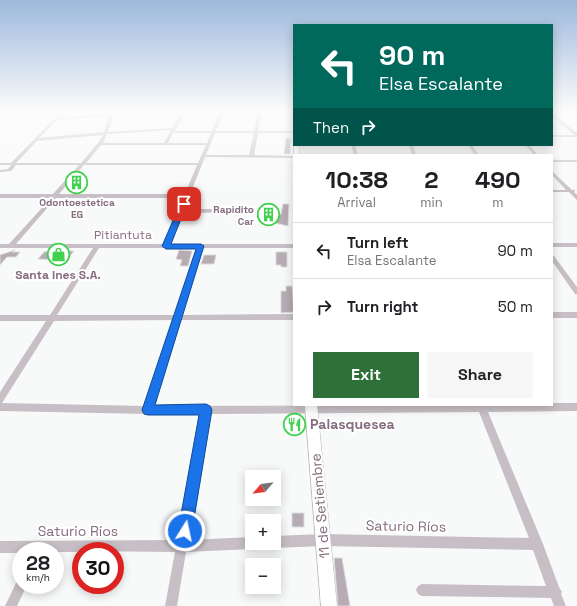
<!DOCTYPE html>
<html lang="en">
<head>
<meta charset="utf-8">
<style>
  body { margin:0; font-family:"Space Grotesk",sans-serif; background:#f6f6f6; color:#202124; height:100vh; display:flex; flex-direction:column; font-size:15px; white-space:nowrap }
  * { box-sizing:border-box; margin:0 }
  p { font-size:13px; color:#757577 }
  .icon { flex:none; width:22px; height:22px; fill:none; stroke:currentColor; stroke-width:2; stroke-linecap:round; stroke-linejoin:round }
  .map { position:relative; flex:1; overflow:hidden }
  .details { position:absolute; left:293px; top:154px; width:260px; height:252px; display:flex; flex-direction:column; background:#fff; border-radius:0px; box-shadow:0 2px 10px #0003 }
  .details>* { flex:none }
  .banner { position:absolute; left:293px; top:24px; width:260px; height:122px; border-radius:0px; box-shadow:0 2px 10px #0003; background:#00695c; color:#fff; overflow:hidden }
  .needle { width:26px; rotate:242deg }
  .buttons { position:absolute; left:245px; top:470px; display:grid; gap:8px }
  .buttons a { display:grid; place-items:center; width:36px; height:36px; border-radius:0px; background:#fff; box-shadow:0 2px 10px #0003; font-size:20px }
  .speed { position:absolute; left:12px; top:542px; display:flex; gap:8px; font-size:20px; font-weight:700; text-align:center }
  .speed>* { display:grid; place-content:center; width:52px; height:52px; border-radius:50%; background:#fff; box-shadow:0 2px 10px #0003; line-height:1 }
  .speed small { font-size:10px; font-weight:400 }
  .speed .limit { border:6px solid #d22; background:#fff; color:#111 }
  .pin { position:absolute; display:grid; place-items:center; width:34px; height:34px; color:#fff; margin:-17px; border-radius:8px; box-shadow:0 2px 6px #0006 }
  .me { position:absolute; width:44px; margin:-22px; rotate:10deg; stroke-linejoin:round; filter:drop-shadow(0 0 3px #0008) }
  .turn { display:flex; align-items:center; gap:14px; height:84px; padding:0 20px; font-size:18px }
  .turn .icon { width:52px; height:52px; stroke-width:2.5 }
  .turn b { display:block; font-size:28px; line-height:34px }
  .then { display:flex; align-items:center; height:38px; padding:0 20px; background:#0003; gap:8px; font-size:15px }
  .eta { display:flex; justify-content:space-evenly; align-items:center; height:68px; text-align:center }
  .eta b { font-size:24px; font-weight:700; line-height:28px }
  .cta { display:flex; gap:8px; margin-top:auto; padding:8px 20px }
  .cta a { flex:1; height:46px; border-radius:0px; background:#2e7037; color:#fff; font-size:16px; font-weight:700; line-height:46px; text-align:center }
  .cta a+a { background:#f6f6f6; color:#202124 }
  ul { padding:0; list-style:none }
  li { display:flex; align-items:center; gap:12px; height:56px; padding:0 20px; border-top:1px solid #e0e0e0 }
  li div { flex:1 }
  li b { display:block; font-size:15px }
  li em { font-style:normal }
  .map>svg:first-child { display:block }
</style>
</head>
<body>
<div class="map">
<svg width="577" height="606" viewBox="0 0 577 606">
  <rect width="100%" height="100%" fill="#f8f9f9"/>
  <g fill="#b7abb4" stroke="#dadbdb">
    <polygon points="286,138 291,138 290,154 284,154"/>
    <polygon points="283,204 289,204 288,226 275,223 275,214 281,214"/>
    <polygon points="15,250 12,252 20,252 16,257 7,257 0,265 0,255"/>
    <polygon points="53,250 67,251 74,251 70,256 63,256 61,260 38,259 44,252"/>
    <polygon points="179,250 192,251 188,266 180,266 182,260 176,259"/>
    <polygon points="276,252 287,252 287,267 281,267 281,265 276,265"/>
    <polygon points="204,255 216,255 214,264 201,264"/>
    <polygon points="286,286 292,286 294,312 281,313 281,291 286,291"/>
    <polygon points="301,416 301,431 288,431 287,417"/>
    <rect x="292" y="513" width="12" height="14"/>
    <polygon points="334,558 342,558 350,606 338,606"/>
  </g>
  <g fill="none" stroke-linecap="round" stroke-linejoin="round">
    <defs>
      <g id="major">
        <polygon points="294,144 299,145 299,155 294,156"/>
        <polygon points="305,405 317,405 337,606 321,606"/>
      </g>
    </defs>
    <use href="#major" stroke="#bbb3b9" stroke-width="1"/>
    <g fill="#c7bfc5" fill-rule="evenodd">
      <path d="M62,111H66L60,118L110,114L111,111H115L114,114L156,111H294V113H261L258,131H294V133H258L254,155L294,156V158L205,157L184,209H252L255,211L254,212L183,213L170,244H294V248H203L182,315L294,314V320H181L154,406L552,405V403H577V411L488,412L543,544L559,587L562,592L561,594L566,606H554L551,598L422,596L418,594L416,590L418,586L422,584L546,586L533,550L323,546L274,548L270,546L269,543H274V536L323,534L529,538L479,412L210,414L188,540L252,537V543H258L256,547L252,549L186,552L177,606H165L175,552L81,551V552H55V551H21V553H0V541L177,540L201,414H148L0,411V392L46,321H0V315H50L93,248H0V244H9L51,198H0V194H53L79,165H16L11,171L0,172V170L8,169L11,165H0V163H11ZM156,113H181L172,128L108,132L113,116ZM185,113H219L212,131H175ZM223,113H258L254,131H216ZM109,116L104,132L39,138L57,120ZM171,130L164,143H103L107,134ZM173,133H211L207,143H168ZM215,133H254L249,155H206ZM103,135L98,143L81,163H16L37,141ZM101,145H206L198,163H86ZM84,165H197L185,194H59ZM56,198H184L164,244H16ZM99,248H197L175,315H57ZM173,320L145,406L2,403L54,321Z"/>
      <polygon points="577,112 577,114 555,115 577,133 577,137 552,137 552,135 574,135 552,116 552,113"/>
      <polygon points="351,145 355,145 358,155 354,155"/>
      <polygon points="409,145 413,145 416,155 412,155"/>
      <polygon points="468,145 472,145 479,155 475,155"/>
      <polygon points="525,145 529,145 538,155 534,155"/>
      <rect x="552" y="160" width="25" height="2"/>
      <polygon points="552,171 572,190 575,190 575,191 574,192 577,195 577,200 569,192 552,192 552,190 566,190 552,175"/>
      <rect x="552" y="243" width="25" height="4"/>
      <polygon points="552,255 554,256 577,287 577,294 575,294 552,261"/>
      <rect x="552" y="312" width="25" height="6"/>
      <polygon points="21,579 21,585 27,585 17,606 5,606 17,581"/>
    </g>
    <use href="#major" fill="#fff" fill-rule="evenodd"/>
  </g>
  <linearGradient id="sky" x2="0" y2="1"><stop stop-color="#9db9dc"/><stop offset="0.57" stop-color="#fcfcfc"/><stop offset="1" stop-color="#fcfcfc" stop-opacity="0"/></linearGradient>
  <rect width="577" height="196" fill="url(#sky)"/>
  <polygon fill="#1a73e8" stroke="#114b97" points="181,202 187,204 171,244 201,244 204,246 155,405 206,404 210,406 212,410 192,531 190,536 185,538 180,536 178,531 199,415 148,415 144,414 142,410 196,249 166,249 162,246"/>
  <defs>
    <symbol id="building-ring" viewBox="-11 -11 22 22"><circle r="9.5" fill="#fff" stroke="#40d14e" stroke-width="1.5"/><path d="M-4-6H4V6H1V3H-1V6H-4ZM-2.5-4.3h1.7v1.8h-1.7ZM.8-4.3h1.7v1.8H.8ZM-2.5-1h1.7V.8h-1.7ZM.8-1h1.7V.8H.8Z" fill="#40d14e"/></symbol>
    <symbol id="shop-ring" viewBox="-11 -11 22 22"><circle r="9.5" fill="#fff" stroke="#40d14e" stroke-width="1.5"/><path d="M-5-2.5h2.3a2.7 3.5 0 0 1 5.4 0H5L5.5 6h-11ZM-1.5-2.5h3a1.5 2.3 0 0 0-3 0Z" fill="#40d14e"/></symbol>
    <symbol id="restaurant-ring" viewBox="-11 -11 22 22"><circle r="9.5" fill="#fff" stroke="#40d14e" stroke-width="1.5"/><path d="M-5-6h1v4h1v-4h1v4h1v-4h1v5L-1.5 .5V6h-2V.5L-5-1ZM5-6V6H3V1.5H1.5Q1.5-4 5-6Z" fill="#40d14e"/></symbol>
  </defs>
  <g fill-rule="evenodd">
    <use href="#building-ring" x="64" y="170" width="25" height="25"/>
    <use href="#building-ring" x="256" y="202" width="25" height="25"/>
    <use href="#shop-ring" x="46" y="242" width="25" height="25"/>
    <use href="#restaurant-ring" x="282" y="412" width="25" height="25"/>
  </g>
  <g text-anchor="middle" stroke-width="4" stroke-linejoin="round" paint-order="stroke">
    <g font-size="10" font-weight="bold" fill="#856c7e" stroke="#fff">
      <text x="77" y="206">Odontoestetica<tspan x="77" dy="12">EG</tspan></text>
      <text x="254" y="213" text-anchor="end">Rapidito<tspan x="254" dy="12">Car</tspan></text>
    </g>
    <g font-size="12" fill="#856c7e" stroke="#fff">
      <text x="123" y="239">Pitiantuta</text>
    </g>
    <g font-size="12" font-weight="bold" fill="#856c7e" stroke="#fff">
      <text x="58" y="279">Santa Ines S.A.</text>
    </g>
    <g font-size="14" font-weight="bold" fill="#856c7e" stroke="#fff" text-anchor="start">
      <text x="310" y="429">Palasquesea</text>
    </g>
    <g font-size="14" fill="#856c7e" stroke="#fff">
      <text transform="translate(320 506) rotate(-95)" y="5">11 de Setiembre</text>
      <text transform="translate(406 526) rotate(1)" y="5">Saturio Ríos</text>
      <text x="78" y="536">Saturio Ríos</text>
    </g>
  </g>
</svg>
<div class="buttons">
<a><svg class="needle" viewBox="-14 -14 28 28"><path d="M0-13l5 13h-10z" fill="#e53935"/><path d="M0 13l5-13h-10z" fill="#757577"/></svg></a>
<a>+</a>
<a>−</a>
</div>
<div class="speed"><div>28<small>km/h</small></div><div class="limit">30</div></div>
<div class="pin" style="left:184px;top:204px;background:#d93025"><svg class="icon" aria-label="arrive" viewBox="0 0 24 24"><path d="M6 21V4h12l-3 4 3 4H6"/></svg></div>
<svg class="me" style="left:185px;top:531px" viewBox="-20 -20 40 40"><circle r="17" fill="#1a73e8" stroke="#fff" stroke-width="3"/><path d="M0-11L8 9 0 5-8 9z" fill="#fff"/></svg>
<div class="banner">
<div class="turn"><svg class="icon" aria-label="left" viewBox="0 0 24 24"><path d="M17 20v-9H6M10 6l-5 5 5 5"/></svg><div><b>90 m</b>Elsa Escalante</div></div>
<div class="then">Then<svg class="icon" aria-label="right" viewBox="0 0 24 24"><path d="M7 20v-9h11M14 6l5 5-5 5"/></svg></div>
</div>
<section class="details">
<div class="eta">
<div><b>10:38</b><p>Arrival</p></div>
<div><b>2</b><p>min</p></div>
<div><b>490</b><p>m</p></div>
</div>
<ul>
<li><svg class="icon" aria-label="left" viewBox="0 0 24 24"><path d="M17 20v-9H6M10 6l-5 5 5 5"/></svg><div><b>Turn left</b><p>Elsa Escalante</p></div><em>90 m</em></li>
<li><svg class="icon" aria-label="right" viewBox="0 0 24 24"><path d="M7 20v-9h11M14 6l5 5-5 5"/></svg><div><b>Turn right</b></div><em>50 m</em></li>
</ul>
<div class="cta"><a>Exit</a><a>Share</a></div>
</section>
</div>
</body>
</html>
